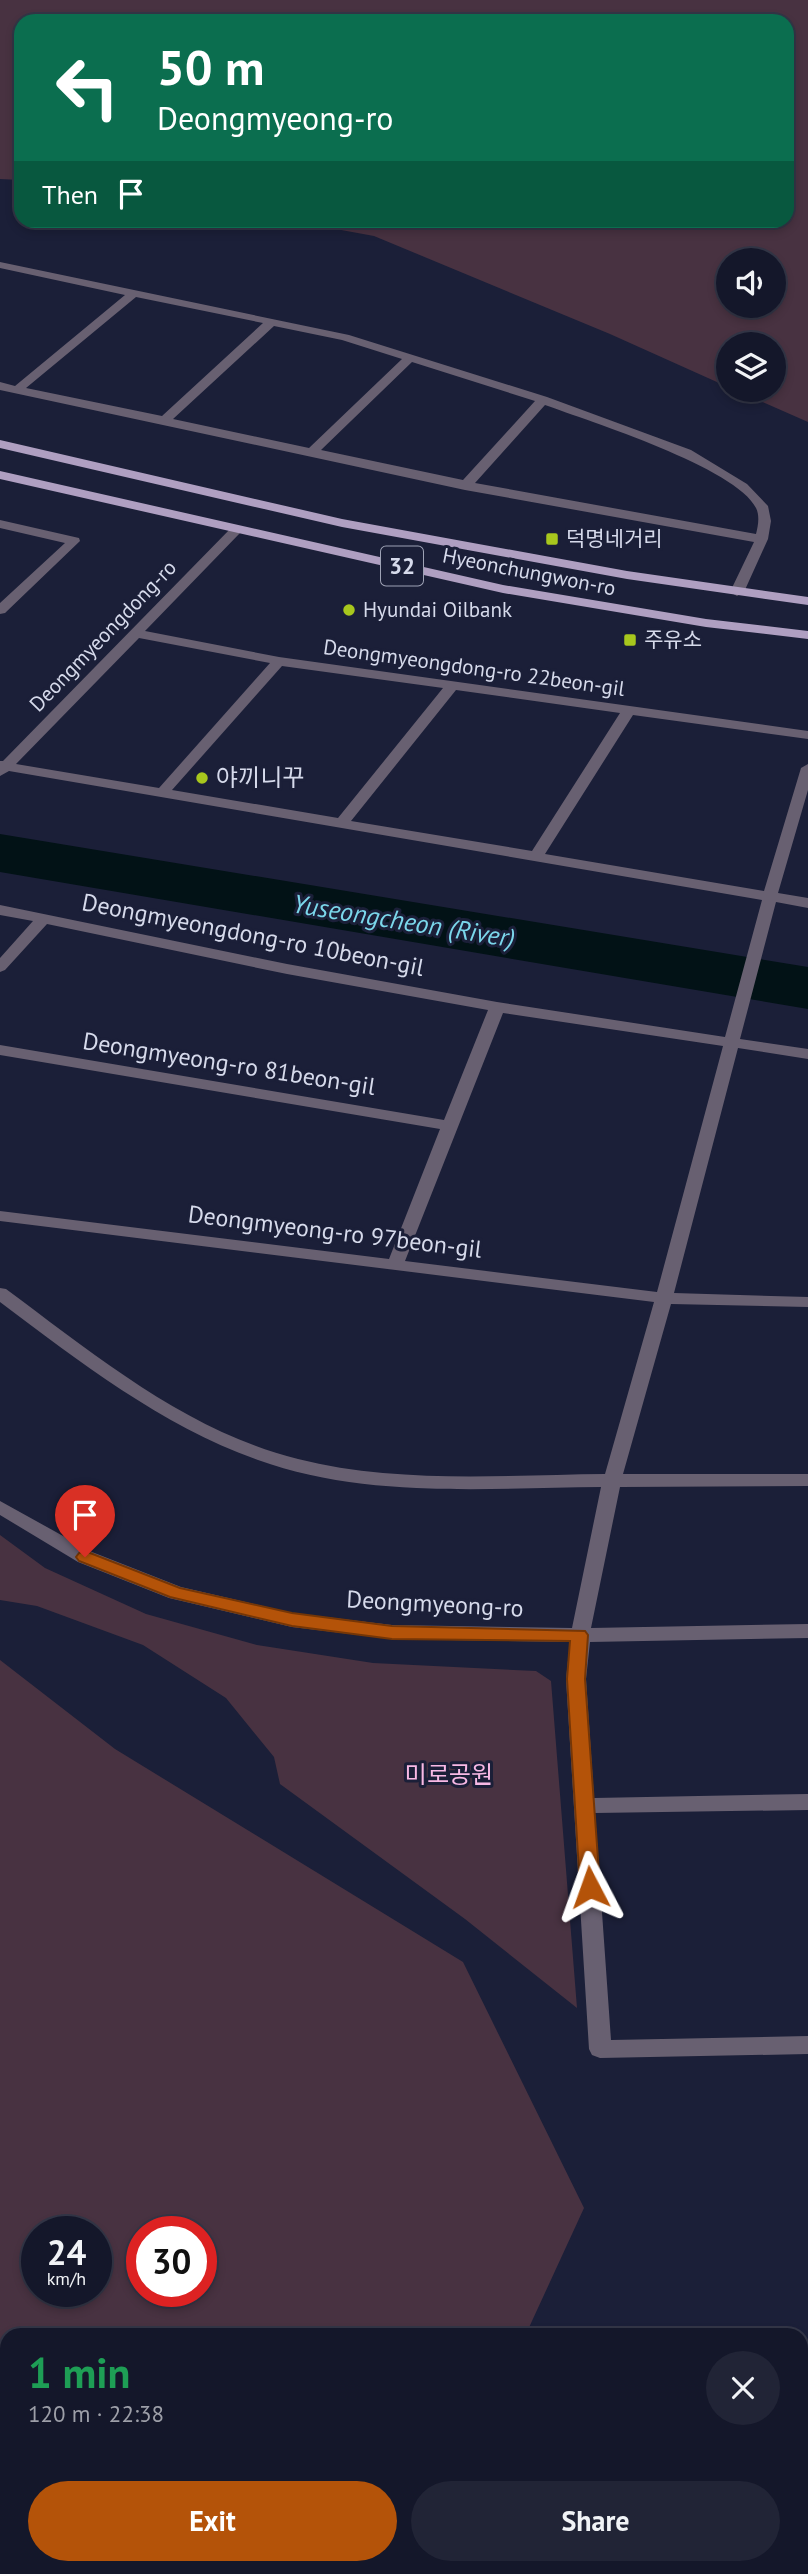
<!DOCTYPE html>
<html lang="en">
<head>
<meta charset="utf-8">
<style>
  body { margin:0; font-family:"PT Sans","Noto Sans KR",sans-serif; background:#212436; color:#f1f3f6; height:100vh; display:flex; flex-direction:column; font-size:26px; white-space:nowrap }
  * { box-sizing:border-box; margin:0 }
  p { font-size:23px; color:#9d9fa8 }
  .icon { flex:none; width:38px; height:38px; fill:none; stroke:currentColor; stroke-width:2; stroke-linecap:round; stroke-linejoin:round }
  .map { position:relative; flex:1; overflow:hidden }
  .sheet { position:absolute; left:0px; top:2328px; width:808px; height:247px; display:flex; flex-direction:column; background:#14172a; border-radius:21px 21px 0 0; box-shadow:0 4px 10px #0003,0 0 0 2px #333647 }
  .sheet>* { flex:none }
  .hud { position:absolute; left:14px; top:14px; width:780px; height:214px; border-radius:21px; box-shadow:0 4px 10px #0003,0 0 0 2px #333647; background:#0b6e4f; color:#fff; overflow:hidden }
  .buttons { position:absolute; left:716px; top:248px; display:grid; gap:14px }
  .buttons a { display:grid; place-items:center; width:70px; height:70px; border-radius:50%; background:#14172a; box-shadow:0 4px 10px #0003,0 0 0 2px #333647; font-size:35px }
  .speed { position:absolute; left:21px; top:2216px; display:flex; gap:14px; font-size:35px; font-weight:700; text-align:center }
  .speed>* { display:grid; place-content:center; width:91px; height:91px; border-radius:50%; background:#14172a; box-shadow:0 4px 10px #0003,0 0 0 2px #333647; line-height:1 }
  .speed small { font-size:18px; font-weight:400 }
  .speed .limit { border:10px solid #d22; background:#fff; color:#111 }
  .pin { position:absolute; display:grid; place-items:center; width:60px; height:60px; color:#fff; margin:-72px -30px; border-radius:50% 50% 50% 0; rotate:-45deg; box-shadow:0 0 7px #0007 }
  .pin .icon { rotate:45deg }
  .me { position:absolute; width:77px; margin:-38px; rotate:356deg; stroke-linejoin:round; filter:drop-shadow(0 0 5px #0008) }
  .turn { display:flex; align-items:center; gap:24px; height:147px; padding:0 28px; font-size:32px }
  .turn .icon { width:91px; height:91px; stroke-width:2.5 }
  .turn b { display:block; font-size:49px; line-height:60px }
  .then { display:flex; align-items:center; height:66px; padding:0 28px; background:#0003; gap:14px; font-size:26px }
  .round { display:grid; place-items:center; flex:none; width:74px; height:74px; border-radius:37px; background:#212436 }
  .headline { display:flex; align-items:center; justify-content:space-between; height:119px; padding:0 28px }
  h1 { font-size:42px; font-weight:700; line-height:52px; color:#1e9e55 }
  .primary-button { display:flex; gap:14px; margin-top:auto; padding:14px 28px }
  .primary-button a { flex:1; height:80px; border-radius:42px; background:#b45309; color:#fff; font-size:28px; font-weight:700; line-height:80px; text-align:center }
  .primary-button a+a { background:#212436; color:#f1f3f6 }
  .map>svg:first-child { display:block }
</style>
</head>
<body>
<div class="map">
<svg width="808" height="2574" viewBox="0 0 808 2574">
  <rect width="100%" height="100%" fill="#1b1f38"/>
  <g fill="#483241" fill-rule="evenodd">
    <path d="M0,0H808V422L735,390H774V345H728V387L610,334L374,236L292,221L788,220V21H21V180L0,179ZM728,261H774V306H728Z"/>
    <polygon points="0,1535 45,1568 146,1614 257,1645 373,1663 536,1671 551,1681 577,2008 465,1919 280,1784 274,1757 226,1698 143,1645 37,1606 0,1600"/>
    <path d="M0,1660L115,1749L463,1962L584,2208L526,2334H7V2567H420L416,2574H0ZM37,2231H96V2291H37ZM142,2231H201V2291H142Z"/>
    <polygon points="808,2369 808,2574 507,2574 517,2567 802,2567 802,2374"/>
  </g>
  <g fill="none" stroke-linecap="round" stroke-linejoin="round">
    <polygon fill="#021216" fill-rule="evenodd" points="0,834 808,967 808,1009 0,872"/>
    <g fill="#686071" fill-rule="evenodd">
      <path d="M0,262L349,335L547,397L691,450L747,484L768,506L771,521L768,539L744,592L737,596L730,592L754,542L465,490L0,390V382L15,386L125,295L0,268ZM136,297L263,323L162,416L26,388ZM274,326L342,340L402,359L309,448L173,419ZM412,362L535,401L463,480L321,450ZM545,405C589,421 737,468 756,508C760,516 758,526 756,534L475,483Z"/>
      <polygon points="0,520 79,538 80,541 5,613 0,614 0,603 65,543 0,528"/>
      <path d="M236,526L242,530L240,533L145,631L279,657L808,731V739L633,715L545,854L764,891L801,768L808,764V790L778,893L808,898V908L776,902L740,1039L808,1049V1059L738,1048L674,1293L808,1297V1307L671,1304L623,1474H808V1486L620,1487L591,1628L808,1624V1638L590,1642L586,1679L594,1798L808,1794V1810L595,1813L611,2040L808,2036V2054L600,2058L592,2055L589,2049L566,1679L570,1642L392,1639L292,1627L169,1598L78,1562L0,1515V1501L92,1552L181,1587L292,1613L392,1625L572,1628L601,1487C489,1488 366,1499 258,1460C162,1426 80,1362 0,1302V1288L6,1289C95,1355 188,1432 298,1459C396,1484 504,1475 605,1474L654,1302L0,1221V1211L389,1259L440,1129L0,1055V1045L444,1120L488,1010L287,974L47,924L5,970L0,972V958L33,921L0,915V905L287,964L497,1002L725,1037L762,900L9,771L0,776V761H3L232,527ZM139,638L270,663L159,788L16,764ZM282,666L443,688L338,818L172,790ZM456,690L620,713L532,851L351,821ZM503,1013L723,1046L657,1292L405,1261Z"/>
    </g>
    <g fill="#af9fc1" fill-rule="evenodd">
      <polygon points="0,440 342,519 627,571 808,597 808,605 627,579 342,527 0,448"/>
      <polygon points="0,471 503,585 706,619 808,631 808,639 706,627 503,593 0,479"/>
    </g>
  </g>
  <polygon fill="#b45309" stroke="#753606" stroke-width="2" points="85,1551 180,1588 292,1613 392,1626 585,1631 588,1635 585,1679 600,1887 597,1892 590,1894 583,1892 580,1887 567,1679 570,1641 392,1639 292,1626 170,1597 79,1561 76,1557 79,1553"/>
  <g fill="#a8c71d" stroke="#1b1f38" stroke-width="2.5">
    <rect x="545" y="532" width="14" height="14" rx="3.5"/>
    <circle cx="349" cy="610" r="7"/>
    <rect x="623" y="633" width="14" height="14" rx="3.5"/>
    <circle cx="202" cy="778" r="7"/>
  </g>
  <g text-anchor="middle" stroke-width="6" stroke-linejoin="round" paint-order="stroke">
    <g font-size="21" fill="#d6daeb" stroke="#1b1f38" text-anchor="start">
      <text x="566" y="546">덕명네거리</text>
      <text x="363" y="617">Hyundai Oilbank</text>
      <text x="644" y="647">주유소</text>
    </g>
    <g font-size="21" fill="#d6daeb" stroke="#1b1f38">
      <text transform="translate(529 572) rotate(11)" y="7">Hyeonchungwon-ro</text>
      <text transform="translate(103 636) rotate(-46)" y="7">Deongmyeongdong-ro</text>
      <text transform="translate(474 668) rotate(8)" y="7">Deongmyeongdong-ro 22beon-gil</text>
    </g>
    <rect fill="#1b1f38" stroke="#9ea2b5" stroke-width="2" x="381" y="546.5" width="42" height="39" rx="5"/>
    <g font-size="23" font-weight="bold" fill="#d6daeb">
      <text x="402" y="574">32</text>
    </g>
    <g font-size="24" fill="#d6daeb" stroke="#1b1f38" text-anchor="start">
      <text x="216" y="786">야끼니꾸</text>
    </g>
    <g font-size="24" fill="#d6daeb" stroke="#1b1f38">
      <text transform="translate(253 935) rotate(11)" y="8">Deongmyeongdong-ro 10beon-gil</text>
      <text transform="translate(229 1064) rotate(9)" y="8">Deongmyeong-ro 81beon-gil</text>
      <text transform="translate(335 1232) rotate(7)" y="8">Deongmyeong-ro 97beon-gil</text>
      <text transform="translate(435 1604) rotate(3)" y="8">Deongmyeong-ro</text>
    </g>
    <g font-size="24" fill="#f8b9e5" stroke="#1b1f38">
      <text x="449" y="1783">미로공원</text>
    </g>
    <g font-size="26" font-style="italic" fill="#7bd7eb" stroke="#1b1f38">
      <text transform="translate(404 921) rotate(9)" y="9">Yuseongcheon (River)</text>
    </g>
  </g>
</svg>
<div class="buttons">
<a><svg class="icon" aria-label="sound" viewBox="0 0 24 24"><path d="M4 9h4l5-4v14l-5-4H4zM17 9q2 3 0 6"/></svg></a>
<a><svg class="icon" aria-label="layers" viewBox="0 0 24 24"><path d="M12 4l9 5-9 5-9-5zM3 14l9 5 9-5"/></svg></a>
</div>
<div class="speed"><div>24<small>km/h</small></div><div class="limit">30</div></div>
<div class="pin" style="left:85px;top:1557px;background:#d93025"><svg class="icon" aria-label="arrive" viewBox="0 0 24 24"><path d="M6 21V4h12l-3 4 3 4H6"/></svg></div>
<svg class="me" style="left:590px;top:1887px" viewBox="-20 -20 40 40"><path d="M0-17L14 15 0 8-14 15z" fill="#b45309" stroke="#fff" stroke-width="4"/></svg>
<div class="hud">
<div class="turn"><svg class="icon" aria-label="left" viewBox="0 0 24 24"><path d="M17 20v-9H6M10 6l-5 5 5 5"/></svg><div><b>50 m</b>Deongmyeong-ro</div></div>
<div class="then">Then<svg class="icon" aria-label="arrive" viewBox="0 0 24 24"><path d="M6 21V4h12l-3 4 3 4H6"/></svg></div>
</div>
<section class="sheet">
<div class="headline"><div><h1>1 min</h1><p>120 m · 22:38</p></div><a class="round"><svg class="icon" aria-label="close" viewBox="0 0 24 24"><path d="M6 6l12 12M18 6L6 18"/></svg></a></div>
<div class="primary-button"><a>Exit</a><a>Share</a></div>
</section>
</div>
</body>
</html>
